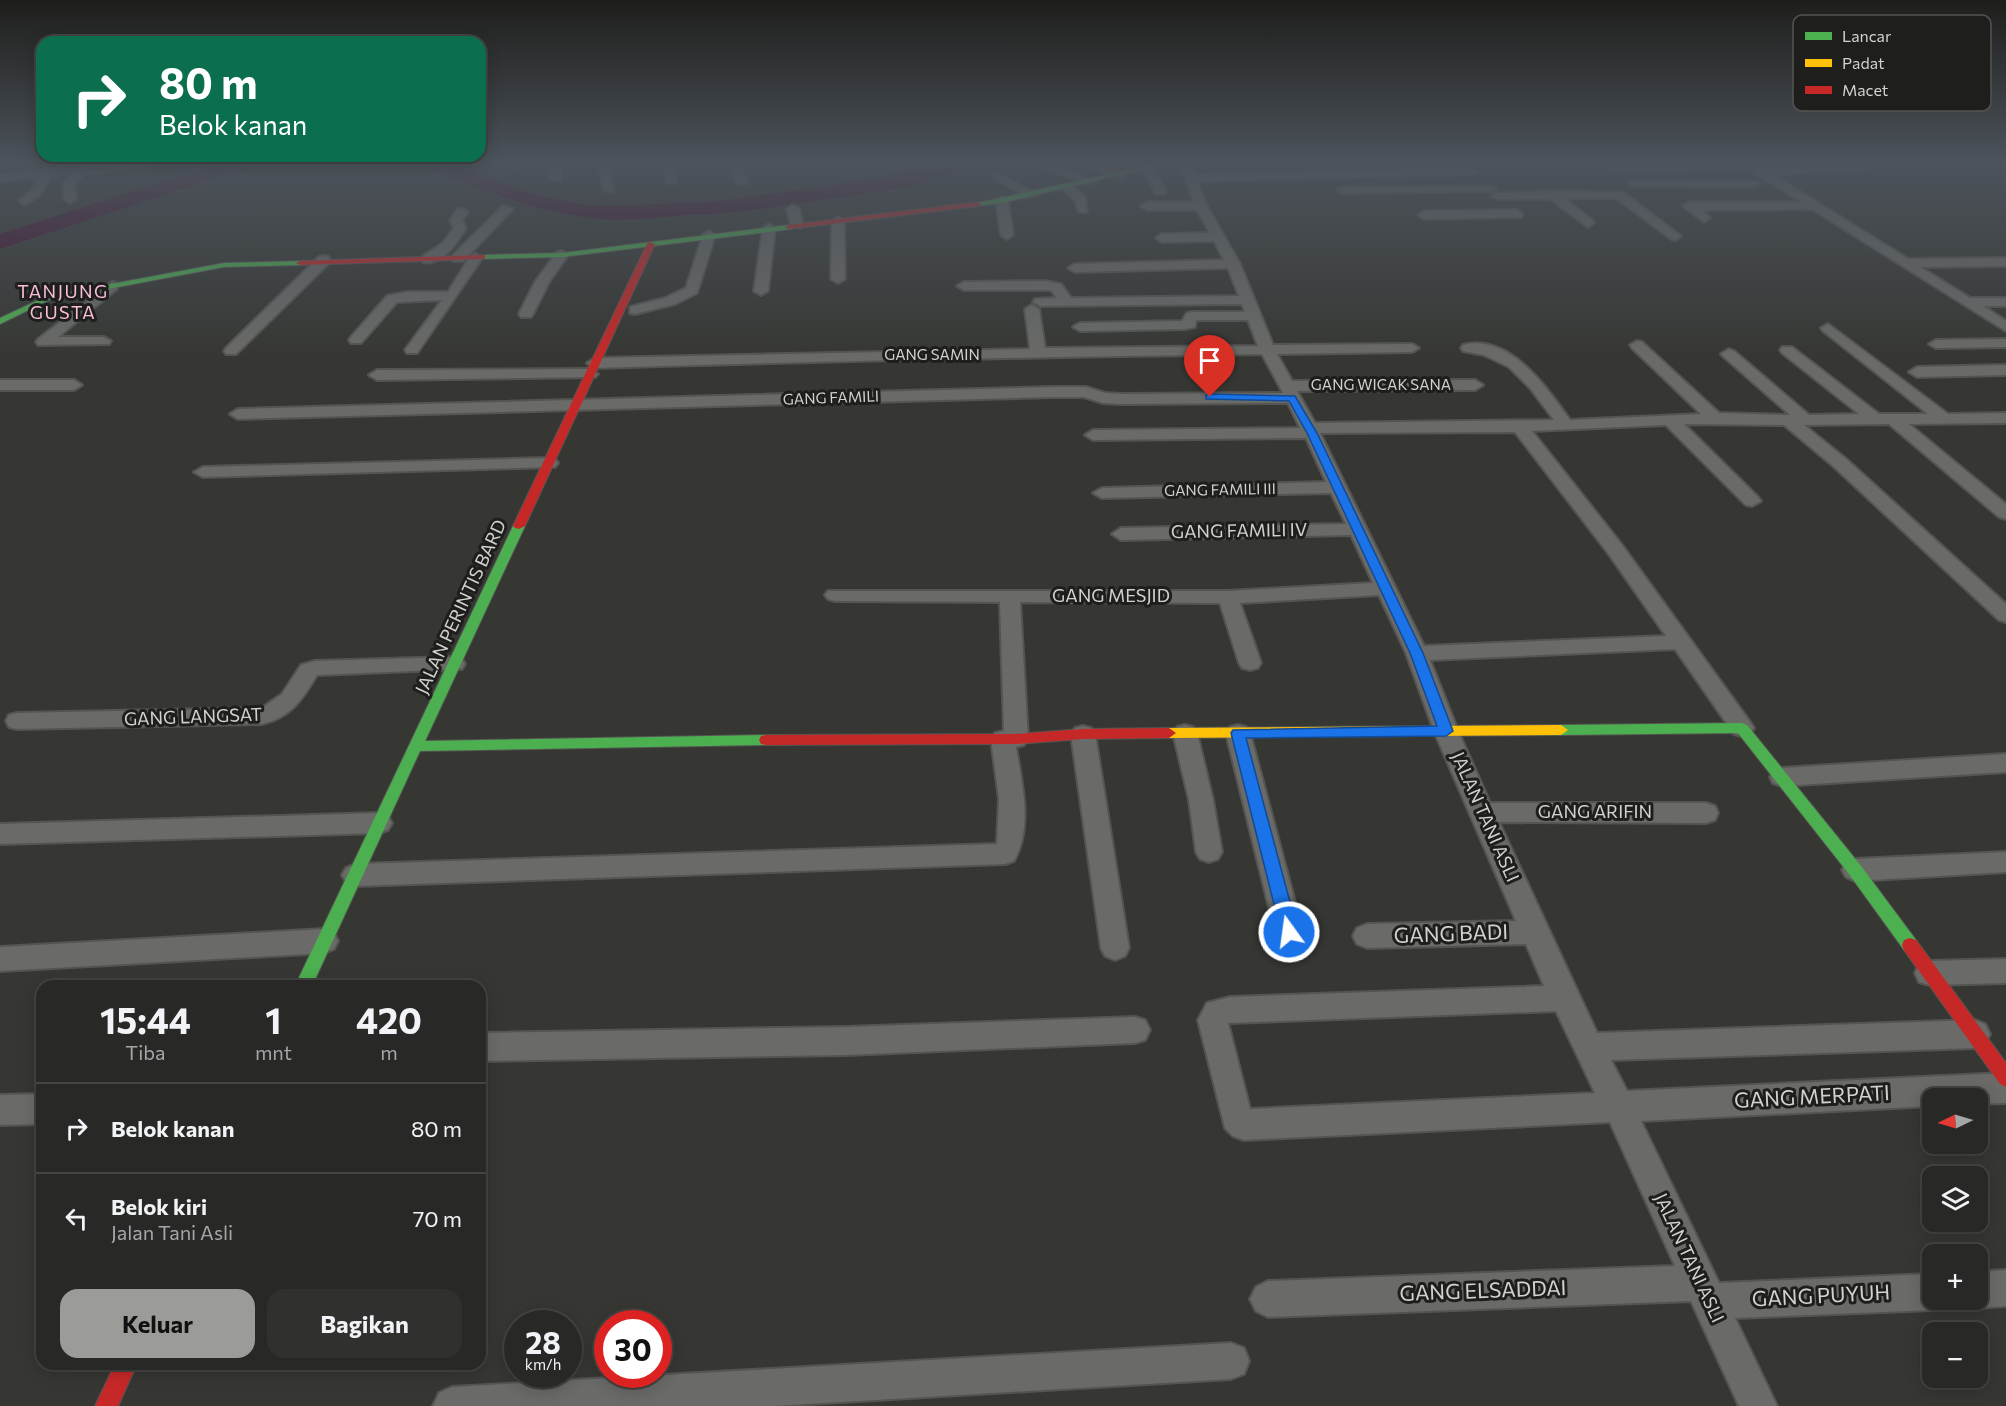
<!DOCTYPE html>
<html lang="id">
<head>
<meta charset="utf-8">
<style>
  body { margin:0; font-family:Commissioner,sans-serif; background:#30312e; color:#f1f3f6; height:100vh; display:flex; flex-direction:column; font-size:22px; white-space:nowrap }
  * { box-sizing:border-box; margin:0 }
  p { font-size:20px; color:#a5a6a7 }
  .icon { flex:none; width:33px; height:33px; fill:none; stroke:currentColor; stroke-width:2; stroke-linecap:round; stroke-linejoin:round }
  .map { position:relative; flex:1; overflow:hidden }
  .panel { position:absolute; left:36px; top:980px; width:450px; height:390px; display:flex; flex-direction:column; background:#282926; border-radius:18px; box-shadow:0 3px 15px #0003,0 0 0 2px #444543 }
  .panel>* { flex:none }
  .banner { position:absolute; left:36px; top:36px; width:450px; height:126px; border-radius:18px; box-shadow:0 3px 15px #0003,0 0 0 2px #444543; background:#0b6e4f; color:#fff; overflow:hidden }
  .needle { width:39px; rotate:265deg }
  .fabs { position:absolute; left:1922px; top:1088px; display:grid; gap:12px }
  .fabs a { display:grid; place-items:center; width:66px; height:66px; border-radius:12px; background:#282926; box-shadow:0 3px 15px #0003,0 0 0 2px #444543; font-size:30px }
  .speed { position:absolute; left:504px; top:1310px; display:flex; gap:12px; font-size:30px; font-weight:700; text-align:center }
  .speed>* { display:grid; place-content:center; width:78px; height:78px; border-radius:50%; background:#282926; box-shadow:0 3px 15px #0003,0 0 0 2px #444543; line-height:1 }
  .speed small { font-size:15px; font-weight:400 }
  .speed .limit { border:9px solid #d22; background:#fff; color:#111 }
  .pin { position:absolute; display:grid; place-items:center; width:51px; height:51px; color:#fff; margin:-62px -26px; border-radius:50% 50% 50% 0; rotate:-45deg; box-shadow:0 0 6px #0007 }
  .pin .icon { rotate:45deg }
  .me { position:absolute; width:66px; margin:-33px; rotate:346deg; stroke-linejoin:round; filter:drop-shadow(0 0 4px #0008) }
  .turn { display:flex; align-items:center; gap:21px; height:126px; padding:0 24px; font-size:27px }
  .turn .icon { width:78px; height:78px; stroke-width:2.5 }
  .turn b { display:block; font-size:42px; line-height:51px }
  .eta { display:flex; justify-content:space-evenly; align-items:center; height:102px; text-align:center }
  .eta b { font-size:36px; font-weight:700; line-height:42px }
  .action { display:flex; gap:12px; margin-top:auto; padding:12px 24px }
  .action a { flex:1; height:69px; border-radius:18px; background:#9b9c98; color:#111; font-size:24px; font-weight:700; line-height:69px; text-align:center }
  .action a+a { background:#30312e; color:#f1f3f6 }
  ul { padding:0; list-style:none }
  li { display:flex; align-items:center; gap:18px; height:90px; padding:0 24px; border-top:2px solid #444543 }
  li div { flex:1 }
  li b { display:block; font-size:22px }
  li em { font-style:normal }
  .map>svg:first-child { display:block }
</style>
</head>
<body>
<div class="map">
<svg width="2006" height="1406" viewBox="0 0 2006 1406">
  <rect width="100%" height="100%" fill="#363733"/>
  <g fill="#420f2e">
    <polygon points="221,163 252,163 166,188 0,245 0,234"/>
    <path d="M428,163H460L472,172L539,196L591,206H616L720,201L891,177L936,163H964C914,190 837,193 781,200C721,209 641,226 582,217C529,208 479,190 430,169Z"/>
  </g>
  <g fill="none" stroke-linecap="round" stroke-linejoin="round">
    <g fill="#420f2e" fill-rule="evenodd">
      <polygon points="232,163 260,163 258,167 213,179 0,249 0,237"/>
      <path d="M949,163H974L972,167L904,188L746,211L698,215L689,210C695,201 734,202 746,201C814,193 883,184 949,163Z"/>
    </g>
    <defs>
      <g id="street">
        <polygon points="53,163 64,163 61,168 78,167 81,163 92,163 90,166 159,163 141,169 85,173 75,184 76,199 70,203 64,199 63,184 72,174 51,175 40,195 25,205 19,201 31,191 39,177 0,181 0,175 48,169"/>
        <polygon points="512,163 540,163 516,168 512,167"/>
        <polygon points="552,163 562,163 560,181 550,179"/>
        <polygon points="598,163 608,163 613,192 603,190"/>
        <polygon points="662,163 672,163 676,183 668,183"/>
        <polygon points="728,163 738,163 747,182 745,184 737,184"/>
        <polygon points="889,163 899,163 899,165 894,168"/>
        <polygon points="1029,163 1045,163 1096,182 1086,184"/>
        <polygon points="1078,163 1094,163 1126,175 1120,178"/>
        <path d="M1180,163H1190L1195,175L1473,168L1479,171L1473,174L1197,181L1207,206L1240,264L1273,345L1412,344L1419,348L1412,352L1277,354L1292,381L1475,380L1483,385L1475,390L1297,391L1315,423L1554,420L1530,388L1509,367L1484,355L1463,351L1461,348L1463,345C1510,333 1547,388 1570,420L1701,414L1632,348L1630,345L1637,341L1642,342L1719,413L1790,415L1724,357L1721,354L1729,349L1734,351L1809,415L1859,414L1782,353L1780,350L1782,347H1792L1879,414H1928L1823,331L1821,328L1828,324L1948,414L2006,413V423L1909,424L2006,504V519L1999,517L1889,424L1804,425L1845,458L2006,604V622L1999,620L1833,466L1784,425L1684,424L1758,497L1761,501L1752,506L1746,505L1666,425L1532,431L1622,545L1750,722L1754,728L1750,734L1742,736L1734,734L1675,649L1430,660L1458,731L1490,803H1706L1715,806L1718,813L1715,820L1706,823L1499,822L1597,1033L1975,1020L1985,1024L1990,1034L1985,1044L1975,1048L1611,1060L1627,1091L2006,1073V1103L1977,1104V1098H1932V1106L1641,1121L1719,1283L1932,1274V1299H1947L1944,1304L1932,1310L1735,1318L1777,1406H1739L1691,1301L1268,1317L1256,1311L1250,1299L1256,1287L1268,1281L1675,1266L1610,1122L1244,1140L1233,1136L1225,1128L1198,1020L1207,1003L1230,997L1544,986L1526,944L1367,948L1357,944L1353,936L1357,928L1367,924L1516,921L1434,731L1406,653L1379,595L1240,603L1261,663L1258,668L1250,670L1242,668L1239,663L1220,603L1020,602L1028,739L1024,745L1016,747C1022,785 1033,826 1014,861L1005,864L355,886L346,882L342,875L346,868L355,864L997,844L999,799L991,739L995,733L1004,731L1000,602L835,601L828,599L825,595L828,591H1228L1373,583L1351,535L1121,540L1112,534L1121,528L1346,524L1331,493L1102,498L1093,493L1102,488L1326,482L1306,438L1093,440L1085,435L1093,430L1300,428L1288,403L1121,404L1103,403L1084,397H1052L238,419L230,414L238,409L1052,387H1086L1105,393L1121,394L1283,393L1262,354C1040,357 819,361 595,368L587,363L595,358L1030,349L1025,309L1032,305L1039,309L1045,348L1258,346L1248,320H1196L1195,327L1185,329L1080,331L1073,327L1080,323L1182,321L1187,313L1192,312H1245L1242,304L1040,306L1033,302L1035,299L1057,298L1051,290H964L957,286L964,282L1045,281L1061,284L1071,298L1239,296L1228,268L1075,272L1068,268L1075,264L1224,260L1214,241L1162,242L1156,238L1162,234L1210,233L1197,210H1147L1141,206L1147,202H1194ZM1515,432L1608,553L1666,636L1424,646L1320,433ZM1556,1011L1595,1093L1250,1109L1228,1023Z"/>
        <polygon points="1686,163 1755,163 1762,168 1848,166 1846,163 1858,163 1865,169 1863,171 1772,174 1908,259 2006,258 2006,266 1920,267 1970,298 2006,298 2006,306 1983,306 2006,321 2006,331 1812,209 1701,210 1710,218 1704,222 1683,206 1689,202 1801,202 1748,168 1614,171 1608,168 1614,165"/>
        <polygon points="1144,166 1154,170 1166,192 1164,194 1156,194 1145,174 1138,169"/>
        <polygon points="999,174 1036,193 1038,195 1028,197 995,179 995,175"/>
        <polygon points="1633,181 1754,181 1760,184 1754,187 1629,186 1629,182"/>
        <polygon points="1063,185 1071,185 1085,197 1087,212 1079,212 1075,200 1063,189"/>
        <polygon points="1490,186 1496,189 1494,191 1343,193 1337,190 1343,187"/>
        <polygon points="1551,191 1623,192 1681,236 1675,240 1671,239 1616,198 1564,198 1592,220 1594,223 1588,227 1550,199 1497,199 1491,196 1497,193"/>
        <polygon points="1002,197 1008,201 1013,235 1007,239 1001,235 996,201"/>
        <polygon points="793,205 799,209 803,225 801,228 791,225 787,209"/>
        <polygon points="503,206 513,209 463,261 453,261 453,255"/>
        <path d="M462,208L468,212L462,220L466,228C457,242 443,266 423,262V256L443,243L454,228L450,220L458,209Z"/>
        <polygon points="1517,210 1523,214 1521,217 1424,219 1418,215 1424,211"/>
        <polygon points="838,217 844,221 845,279 838,283 831,279 832,221"/>
        <polygon points="769,224 775,228 768,291 761,295 754,291 763,228"/>
        <polygon points="709,231 715,235 697,293 675,304 635,314 630,313 630,307 665,298 686,288 703,235"/>
        <polygon points="562,251 568,255 549,282 533,314 531,317 521,317 519,314 535,282 557,252"/>
        <polygon points="476,254 482,258 417,353 407,353 405,350 442,300 397,302 361,343 351,343 349,340 351,337 387,296 407,292 448,292 471,255"/>
        <polygon points="324,256 329,257 329,263 236,354 226,354 224,351 226,348 319,257"/>
        <polygon points="112,282 117,283 117,289 58,337 104,337 111,341 109,344 38,345 36,342 38,339"/>
        <polygon points="2006,339 2006,347 1936,348 1929,344 1936,340"/>
        <polygon points="2006,365 2006,375 1917,377 1909,372 1917,367"/>
        <polygon points="590,369 598,374 595,377 377,380 369,375 377,370"/>
        <polygon points="0,380 74,380 82,385 74,390 0,390"/>
        <polygon points="549,458 555,459 558,463 555,467 203,477 194,472 203,467"/>
        <path d="M454,657L462,659L465,664L462,669L317,675C302,700 291,717 262,724L17,729L9,727L6,721L9,715L17,713L262,708L282,694L301,665L315,661Z"/>
        <polygon points="1185,725 1193,727 1197,733 1213,800 1222,852 1218,859 1209,862 1200,859 1196,852 1189,800 1173,733 1177,727"/>
        <polygon points="1238,725 1246,727 1250,733 1303,932 1299,940 1289,944 1279,940 1275,932 1226,733 1230,727"/>
        <polygon points="1083,726 1091,728 1095,734 1129,948 1125,956 1115,960 1105,956 1101,948 1071,734 1075,728"/>
        <polygon points="2006,754 2006,772 1782,786 1773,783 1770,777 1773,771 1782,768"/>
        <polygon points="379,813 388,816 392,823 388,830 379,833 0,844 0,824"/>
        <polygon points="2006,852 2006,872 1855,881 1846,877 1842,870 1846,863 1855,859"/>
        <polygon points="324,929 334,933 338,941 334,949 324,953 0,971 0,947"/>
        <polygon points="2006,959 2006,983 1929,985 1919,982 1915,973 1919,964 1929,961"/>
        <polygon points="1135,1017 1145,1020 1150,1030 1145,1040 1135,1043 845,1055 480,1061 480,1033 845,1027"/>
        <polygon points="42,1094 42,1124 0,1125 0,1095"/>
        <polygon points="2006,1270 2006,1306 1977,1308 1965,1302 1963,1299 1977,1299 1977,1272"/>
        <polygon points="1231,1343 1244,1348 1249,1361 1244,1374 1231,1379 774,1406 433,1406 439,1393 452,1387"/>
      </g>
      <g id="fast">
        <polygon points="1158,163 1170,163 1002,203 977,206 973,204"/>
        <polygon points="789,225 792,225 792,229 562,257 482,259 478,257 482,255 562,253"/>
        <polygon points="300,261 304,263 303,265 224,267 49,300 0,324 0,318 47,296 224,263"/>
        <polygon points="519,523 525,526 425,741 766,735 771,736 773,740 771,744 766,745 420,751 312,986 295,986 513,526"/>
        <polygon points="1742,723 1747,725 1861,866 1916,940 1918,945 1916,950 1910,952 1904,950 1849,874 1738,733 1561,735 1554,730 1561,725"/>
      </g>
      <polygon id="slow" points="1561,725 1568,730 1561,735 1169,738 1162,733 1169,728"/>
      <g id="jam">
        <polygon points="977,202 981,204 980,206 789,229 785,227 789,225"/>
        <polygon points="648,242 655,244 525,526 519,529 515,528 513,526"/>
        <polygon points="482,255 485,255 485,259 300,265 296,263 300,261"/>
        <polygon points="1169,728 1176,733 1169,738 1083,739 1016,744 766,745 761,744 759,740 761,736 766,735 1016,734 1083,729"/>
        <polygon points="1910,938 1916,940 2006,1063 2006,1087 2000,1084 1904,950 1902,945 1904,940"/>
        <polygon points="115,1364 137,1364 118,1406 95,1406"/>
      </g>
    </defs>
    <use href="#street" stroke="#545552" stroke-width="4"/>
    <use href="#fast" stroke="#545552" stroke-width="2"/>
    <use href="#slow" stroke="#545552" stroke-width="2"/>
    <use href="#jam" stroke="#545552" stroke-width="2"/>
    <use href="#street" fill="#6a6b68" fill-rule="evenodd"/>
    <use href="#fast" fill="#4caf50" fill-rule="evenodd"/>
    <use href="#slow" fill="#ffc107" fill-rule="evenodd"/>
    <use href="#jam" fill="#c62828" fill-rule="evenodd"/>
  </g>
  <linearGradient id="sky" x2="0" y2="1"><stop stop-color="#1e1e1c"/><stop offset="0.45" stop-color="#4c535b"/><stop offset="1" stop-color="#4c535b" stop-opacity="0"/></linearGradient>
  <rect width="2006" height="360" fill="url(#sky)"/>
  <polygon fill="#1a73e8" stroke="#114b97" stroke-width="1.5" points="1210,394 1295,396 1317,433 1423,653 1453,731 1446,736 1246,738 1298,932 1295,937 1284,937 1281,932 1231,733 1233,730 1437,726 1410,653 1307,433 1289,401 1206,399 1206,395"/>
  <g text-anchor="middle" stroke-width="6" stroke-linejoin="round" paint-order="stroke">
    <g font-size="15" fill="#d1d2cf" stroke="#1e1f1c">
      <text x="932" y="360">GANG SAMIN</text>
      <text x="1381" y="390">GANG WICAK SANA</text>
      <text transform="translate(831 398) rotate(-2)" y="5">GANG FAMILI</text>
      <text transform="translate(1220 490) rotate(-1)" y="5">GANG FAMILI III</text>
    </g>
    <g font-size="18" letter-spacing="1.5" fill="#f9bcda" stroke="#1e1f1c">
      <text x="63" y="298">TANJUNG<tspan x="63" dy="21">GUSTA</tspan></text>
    </g>
    <g font-size="18" fill="#d1d2cf" stroke="#1e1f1c">
      <text transform="translate(1239 531) rotate(-1)" y="6">GANG FAMILI IV</text>
      <text x="1111" y="602">GANG MESJID</text>
      <text transform="translate(461 607) rotate(-65)" y="6">JALAN PERINTIS BARD</text>
      <text transform="translate(193 717) rotate(-2)" y="6">GANG LANGSAT</text>
      <text x="1595" y="818">GANG ARIFIN</text>
      <text transform="translate(1485 817) rotate(66)" y="6">JALAN TANI ASLI</text>
      <text transform="translate(1689 1258) rotate(65)" y="6">JALAN TANI ASLI</text>
    </g>
    <g font-size="21" fill="#d1d2cf" stroke="#1e1f1c">
      <text transform="translate(1451 934) rotate(-2)" y="7">GANG BADI</text>
      <text transform="translate(1812 1097) rotate(-3)" y="7">GANG MERPATI</text>
      <text transform="translate(1483 1291) rotate(-2)" y="7">GANG ELSADDAI</text>
      <text transform="translate(1821 1296) rotate(-3)" y="7">GANG PUYUH</text>
    </g>
  </g>
  <rect x="1793" y="15" width="198" height="96" rx="9" fill="#1e1f1c" stroke="#545552" stroke-width="1.5"/>
  <rect x="1805" y="32" width="27" height="8" fill="#4caf50"/>
  <rect x="1805" y="59" width="27" height="8" fill="#ffc107"/>
  <rect x="1805" y="86" width="27" height="8" fill="#c62828"/>
  <g font-size="16" fill="#d1d2cf">
    <text x="1842" y="42">Lancar</text>
    <text x="1842" y="69">Padat</text>
    <text x="1842" y="96">Macet</text>
  </g>
</svg>
<div class="fabs">
<a><svg class="needle" viewBox="-14 -14 28 28"><path d="M0-13l5 13h-10z" fill="#e53935"/><path d="M0 13l5-13h-10z" fill="#a5a6a7"/></svg></a>
<a><svg class="icon" aria-label="layers" viewBox="0 0 24 24"><path d="M12 4l9 5-9 5-9-5zM3 14l9 5 9-5"/></svg></a>
<a>+</a>
<a>−</a>
</div>
<div class="speed"><div>28<small>km/h</small></div><div class="limit">30</div></div>
<div class="pin" style="left:1210px;top:397px;background:#d93025"><svg class="icon" aria-label="arrive" viewBox="0 0 24 24"><path d="M6 21V4h12l-3 4 3 4H6"/></svg></div>
<svg class="me" style="left:1289px;top:932px" viewBox="-20 -20 40 40"><circle r="17" fill="#1a73e8" stroke="#fff" stroke-width="3"/><path d="M0-11L8 9 0 5-8 9z" fill="#fff"/></svg>
<div class="banner">
<div class="turn"><svg class="icon" aria-label="right" viewBox="0 0 24 24"><path d="M7 20v-9h11M14 6l5 5-5 5"/></svg><div><b>80 m</b>Belok kanan</div></div>
</div>
<section class="panel">
<div class="eta">
<div><b>15:44</b><p>Tiba</p></div>
<div><b>1</b><p>mnt</p></div>
<div><b>420</b><p>m</p></div>
</div>
<ul>
<li><svg class="icon" aria-label="right" viewBox="0 0 24 24"><path d="M7 20v-9h11M14 6l5 5-5 5"/></svg><div><b>Belok kanan</b></div><em>80 m</em></li>
<li><svg class="icon" aria-label="left" viewBox="0 0 24 24"><path d="M17 20v-9H6M10 6l-5 5 5 5"/></svg><div><b>Belok kiri</b><p>Jalan Tani Asli</p></div><em>70 m</em></li>
</ul>
<div class="action"><a>Keluar</a><a>Bagikan</a></div>
</section>
</div>
</body>
</html>
